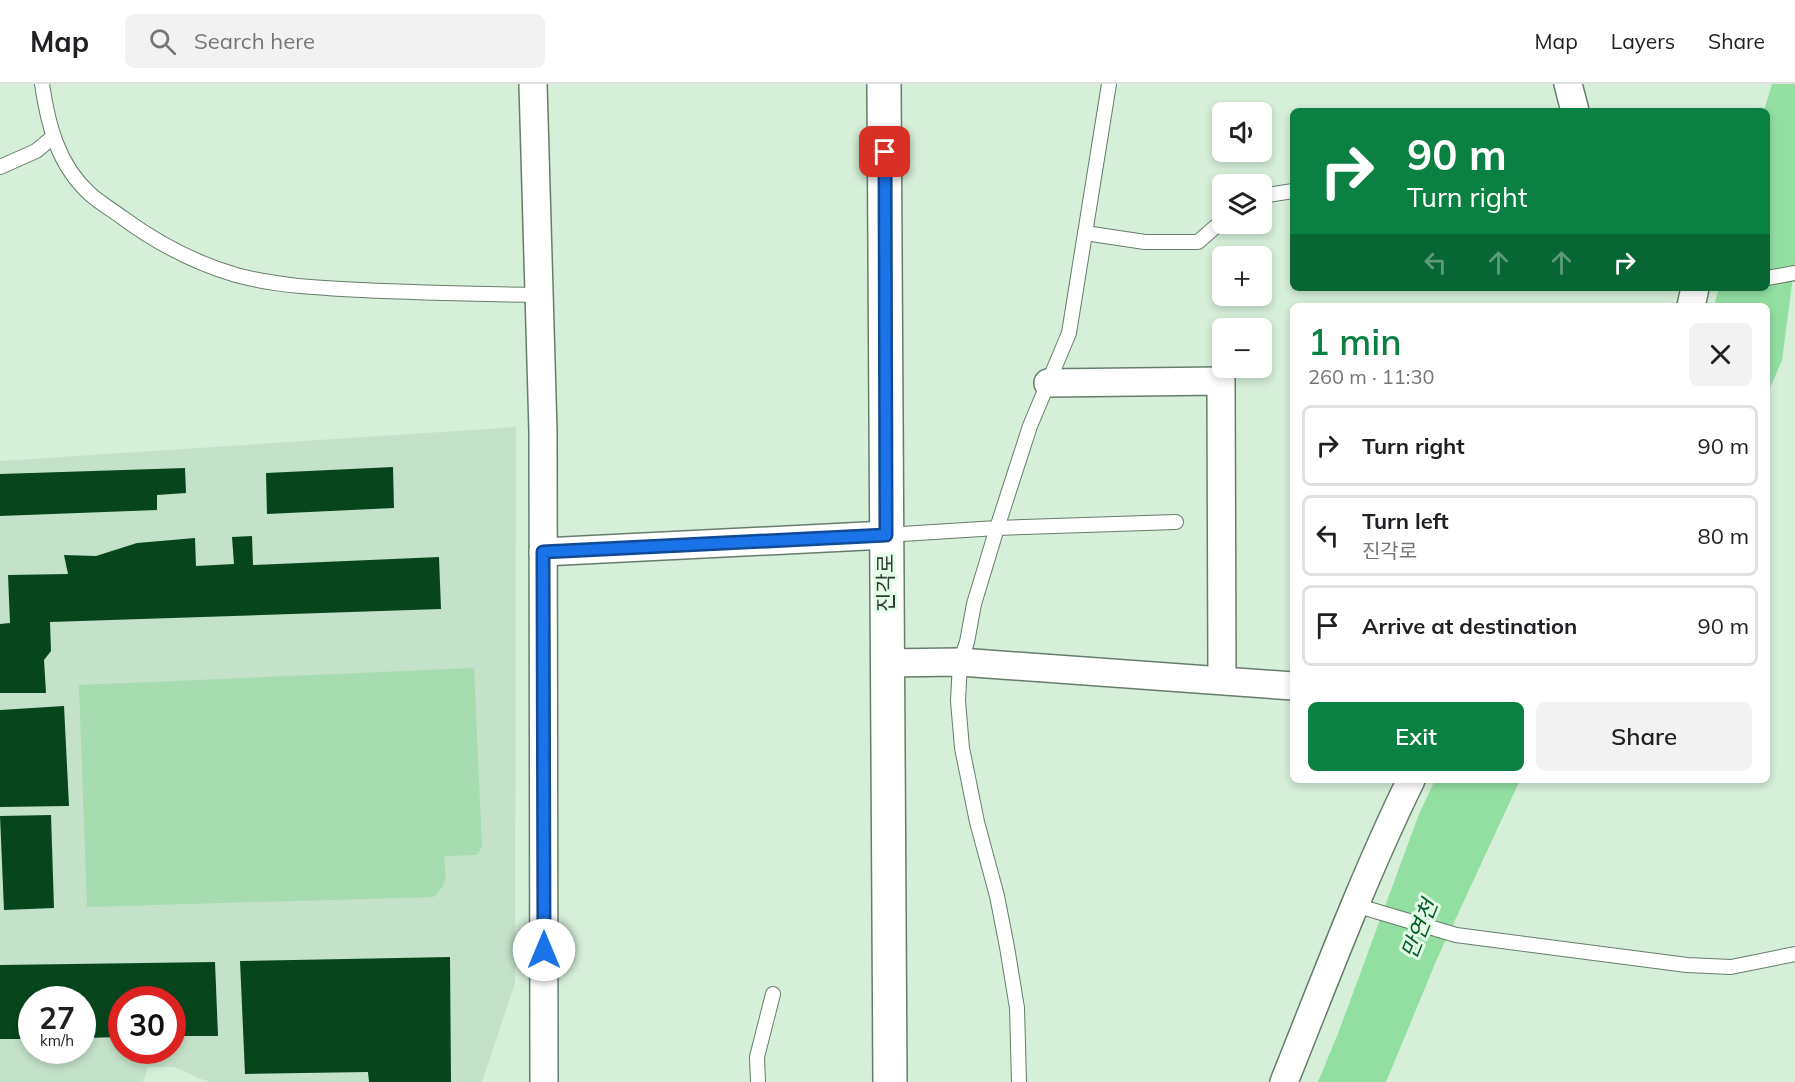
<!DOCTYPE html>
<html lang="en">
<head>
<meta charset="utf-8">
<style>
  body { margin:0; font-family:Mulish,"Noto Sans KR",sans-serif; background:#f2f2f2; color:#202124; height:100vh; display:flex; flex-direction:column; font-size:22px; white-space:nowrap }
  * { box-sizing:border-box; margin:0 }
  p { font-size:20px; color:#757577 }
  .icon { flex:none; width:33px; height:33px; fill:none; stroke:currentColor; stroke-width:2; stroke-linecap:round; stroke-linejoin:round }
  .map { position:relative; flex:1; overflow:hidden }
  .sheet { position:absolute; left:1290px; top:219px; width:480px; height:480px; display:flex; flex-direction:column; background:#fff; border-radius:9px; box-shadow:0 3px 9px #0003 }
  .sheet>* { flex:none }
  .hud { position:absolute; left:1290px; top:24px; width:480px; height:183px; border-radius:9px; box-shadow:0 3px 9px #0003; background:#0b8043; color:#fff; overflow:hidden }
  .fabs { position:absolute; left:1212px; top:18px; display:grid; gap:12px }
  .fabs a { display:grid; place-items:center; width:60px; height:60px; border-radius:9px; background:#fff; box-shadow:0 3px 9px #0003; font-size:30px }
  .speed { position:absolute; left:18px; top:902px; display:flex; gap:12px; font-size:30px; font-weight:700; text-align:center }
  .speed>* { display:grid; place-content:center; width:78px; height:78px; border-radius:50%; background:#fff; box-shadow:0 3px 9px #0003; line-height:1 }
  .speed small { font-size:15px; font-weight:400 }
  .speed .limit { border:9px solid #d22; background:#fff; color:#111 }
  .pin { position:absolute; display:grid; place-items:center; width:51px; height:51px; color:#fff; margin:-26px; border-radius:12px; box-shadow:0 3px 9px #0006 }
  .me { position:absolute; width:66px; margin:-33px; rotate:0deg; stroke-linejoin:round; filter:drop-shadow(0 0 4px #0008) }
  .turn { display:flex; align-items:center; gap:21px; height:126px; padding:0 18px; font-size:27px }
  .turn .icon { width:78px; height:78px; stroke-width:2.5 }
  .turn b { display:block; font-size:42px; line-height:51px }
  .lanes { display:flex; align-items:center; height:57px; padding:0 18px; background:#0003; justify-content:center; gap:30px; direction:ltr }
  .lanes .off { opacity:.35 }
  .round { display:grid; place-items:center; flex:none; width:63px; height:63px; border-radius:9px; background:#f2f2f2 }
  .overview { display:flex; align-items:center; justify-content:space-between; height:102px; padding:0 18px }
  h1 { font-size:36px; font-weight:600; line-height:45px; color:#0b8043 }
  .primary-button { display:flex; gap:12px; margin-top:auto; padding:12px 18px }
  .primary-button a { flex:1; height:69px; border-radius:9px; background:#0b8043; color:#fff; font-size:24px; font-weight:600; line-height:69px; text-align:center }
  .primary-button a+a { background:#f2f2f2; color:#202124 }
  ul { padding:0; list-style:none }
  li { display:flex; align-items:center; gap:18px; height:81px; margin:0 12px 9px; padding:0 6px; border:3px solid #e0e0e0; border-radius:9px }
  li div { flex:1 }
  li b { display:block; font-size:22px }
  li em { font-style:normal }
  header { display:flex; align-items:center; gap:36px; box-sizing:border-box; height:84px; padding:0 30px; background:#fff; border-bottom:2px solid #e0e0e0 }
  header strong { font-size:28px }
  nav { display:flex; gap:33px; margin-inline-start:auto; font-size:21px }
  .search { width:420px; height:54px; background:#f2f2f2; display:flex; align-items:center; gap:15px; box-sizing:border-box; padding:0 21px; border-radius:9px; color:#757577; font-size:22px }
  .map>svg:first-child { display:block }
</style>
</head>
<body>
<header>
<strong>Map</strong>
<div class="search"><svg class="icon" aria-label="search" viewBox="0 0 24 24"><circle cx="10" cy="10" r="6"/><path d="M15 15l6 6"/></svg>Search here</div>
<nav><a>Map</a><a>Layers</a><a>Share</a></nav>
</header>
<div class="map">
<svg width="1795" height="998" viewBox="0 0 1795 998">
  <rect width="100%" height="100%" fill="#d6efd9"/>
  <path fill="#c4e2c9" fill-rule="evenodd" d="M516,343L515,899L482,998H208L174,983H148L143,998H0V377ZM32,915H82V966H32ZM122,915H172V966H122Z"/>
  <path fill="#a6dcb0" d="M474,584L482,763L477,771L444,772C446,792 449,799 433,813L87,823L79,601Z"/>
  <g fill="#93dfa2">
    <polygon points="1772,0 1795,0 1795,178 1782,276 1767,311 1767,222 1714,222 1719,204 1767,204 1767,27 1764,27"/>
    <polygon points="1435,696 1520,696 1437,875 1386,998 1318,998 1339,947 1419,730"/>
  </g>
  <g fill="#07461d">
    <polygon points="393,383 394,424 267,430 266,389"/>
    <polygon points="185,384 186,409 157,411 157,426 0,432 0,390"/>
    <polygon points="252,452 253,481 439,473 441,525 50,538 51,567 44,576 46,609 0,609 0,540 10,539 8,491 68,490 64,471 96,472 137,459 195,454 196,482 234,480 232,453"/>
    <polygon points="64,622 69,722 0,723 0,626"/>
    <polygon points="51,731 54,824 4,826 0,732"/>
    <polygon points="450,873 451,998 369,998 368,988 245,990 240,877"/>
    <polygon points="215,878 218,952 172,952 172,915 122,915 122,953 82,954 82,915 32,915 32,955 0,955 0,881"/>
  </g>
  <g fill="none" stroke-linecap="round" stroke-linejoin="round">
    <defs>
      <g id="service">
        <path d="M42,0C48,41 58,81 90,110C100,119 112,126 123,134C157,159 195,179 236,191C277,202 320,204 362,206C421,209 480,210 539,211"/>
        <polyline points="0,83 36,67 53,53"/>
        <polyline points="1262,112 1293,107"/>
        <polyline points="1085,149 1145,158 1198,158 1222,137"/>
        <polyline points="1767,194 1795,189"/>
        <polyline points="886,451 997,444 1030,342 1069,249 1109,0"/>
        <polyline points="1355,821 1456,851 1687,881 1731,883 1795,870"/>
        <polyline points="758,998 757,973 773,910"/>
        <polyline points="1019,998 1017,924 1007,863 997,812 977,738 962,664 958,617 960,578 967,558 974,520 997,444 1176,438"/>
      </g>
      <g id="minor">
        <polyline points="533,0 543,347 544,998"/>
        <polyline points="1568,0 1575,27"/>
        <polyline points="1691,222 1695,204"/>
        <polyline points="1048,299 1221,297 1222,596"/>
        <polyline points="543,468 886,451"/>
        <polyline points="886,579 960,578 1293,602"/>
        <path d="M1284,998C1325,896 1363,794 1411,696"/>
      </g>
      <polyline id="tertiary" points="884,0 890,998"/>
    </defs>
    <use href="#service" stroke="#667d6a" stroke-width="16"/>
    <use href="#minor" stroke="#667d6a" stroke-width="30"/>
    <use href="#tertiary" stroke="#667d6a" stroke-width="36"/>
    <use href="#service" stroke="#fff" stroke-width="14"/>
    <use href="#minor" stroke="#fff" stroke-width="27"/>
    <use href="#tertiary" stroke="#fff" stroke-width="33"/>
  </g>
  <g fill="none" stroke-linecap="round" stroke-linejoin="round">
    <defs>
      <polyline id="route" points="544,866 543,468 886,451 885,68"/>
    </defs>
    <use href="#route" stroke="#114b97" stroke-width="15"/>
    <use href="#route" stroke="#1a73e8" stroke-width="10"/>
  </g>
  <g text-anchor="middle" stroke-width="6" stroke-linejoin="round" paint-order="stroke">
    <g font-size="21" fill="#323b33" stroke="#e3fce7">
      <text transform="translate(886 499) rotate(-90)" y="7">진각로</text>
    </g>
    <g font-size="22" font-style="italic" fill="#005b25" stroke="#e3fce7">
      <text transform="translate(1419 845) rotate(-68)" y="8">만연천</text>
    </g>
  </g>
</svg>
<div class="fabs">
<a><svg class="icon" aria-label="sound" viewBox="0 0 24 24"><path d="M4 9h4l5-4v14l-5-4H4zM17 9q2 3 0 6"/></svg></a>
<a><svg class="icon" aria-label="layers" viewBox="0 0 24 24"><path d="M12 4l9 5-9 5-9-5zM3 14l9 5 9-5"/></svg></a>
<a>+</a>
<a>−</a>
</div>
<div class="speed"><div>27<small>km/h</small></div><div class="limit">30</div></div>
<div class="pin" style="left:885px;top:68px;background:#d93025"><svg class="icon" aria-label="arrive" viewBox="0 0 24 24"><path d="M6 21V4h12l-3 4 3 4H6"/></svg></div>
<svg class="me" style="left:544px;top:866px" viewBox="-20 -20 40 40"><circle r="19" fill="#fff"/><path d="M0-13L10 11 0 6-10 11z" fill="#1a73e8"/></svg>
<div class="hud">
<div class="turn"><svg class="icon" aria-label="right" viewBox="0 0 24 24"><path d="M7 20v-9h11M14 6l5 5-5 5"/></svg><div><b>90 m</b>Turn right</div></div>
<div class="lanes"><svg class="icon off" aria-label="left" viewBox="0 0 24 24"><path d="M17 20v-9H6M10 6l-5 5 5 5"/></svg><svg class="icon off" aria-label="ahead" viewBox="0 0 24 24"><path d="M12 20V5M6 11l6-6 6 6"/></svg><svg class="icon off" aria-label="ahead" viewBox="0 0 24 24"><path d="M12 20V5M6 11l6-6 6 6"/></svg><svg class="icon" aria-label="right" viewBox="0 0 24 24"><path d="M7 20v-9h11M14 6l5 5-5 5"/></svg></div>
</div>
<section class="sheet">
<div class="overview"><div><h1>1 min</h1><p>260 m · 11:30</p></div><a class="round"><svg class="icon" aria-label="close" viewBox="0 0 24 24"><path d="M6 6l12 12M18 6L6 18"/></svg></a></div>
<ul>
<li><svg class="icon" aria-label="right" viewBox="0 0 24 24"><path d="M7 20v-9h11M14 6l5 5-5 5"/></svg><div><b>Turn right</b></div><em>90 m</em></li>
<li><svg class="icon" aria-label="left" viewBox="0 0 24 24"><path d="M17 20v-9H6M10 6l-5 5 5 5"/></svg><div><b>Turn left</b><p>진각로</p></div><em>80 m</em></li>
<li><svg class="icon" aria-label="arrive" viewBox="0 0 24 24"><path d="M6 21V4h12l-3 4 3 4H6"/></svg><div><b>Arrive at destination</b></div><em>90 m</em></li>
</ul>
<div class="primary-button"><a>Exit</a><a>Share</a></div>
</section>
</div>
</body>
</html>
